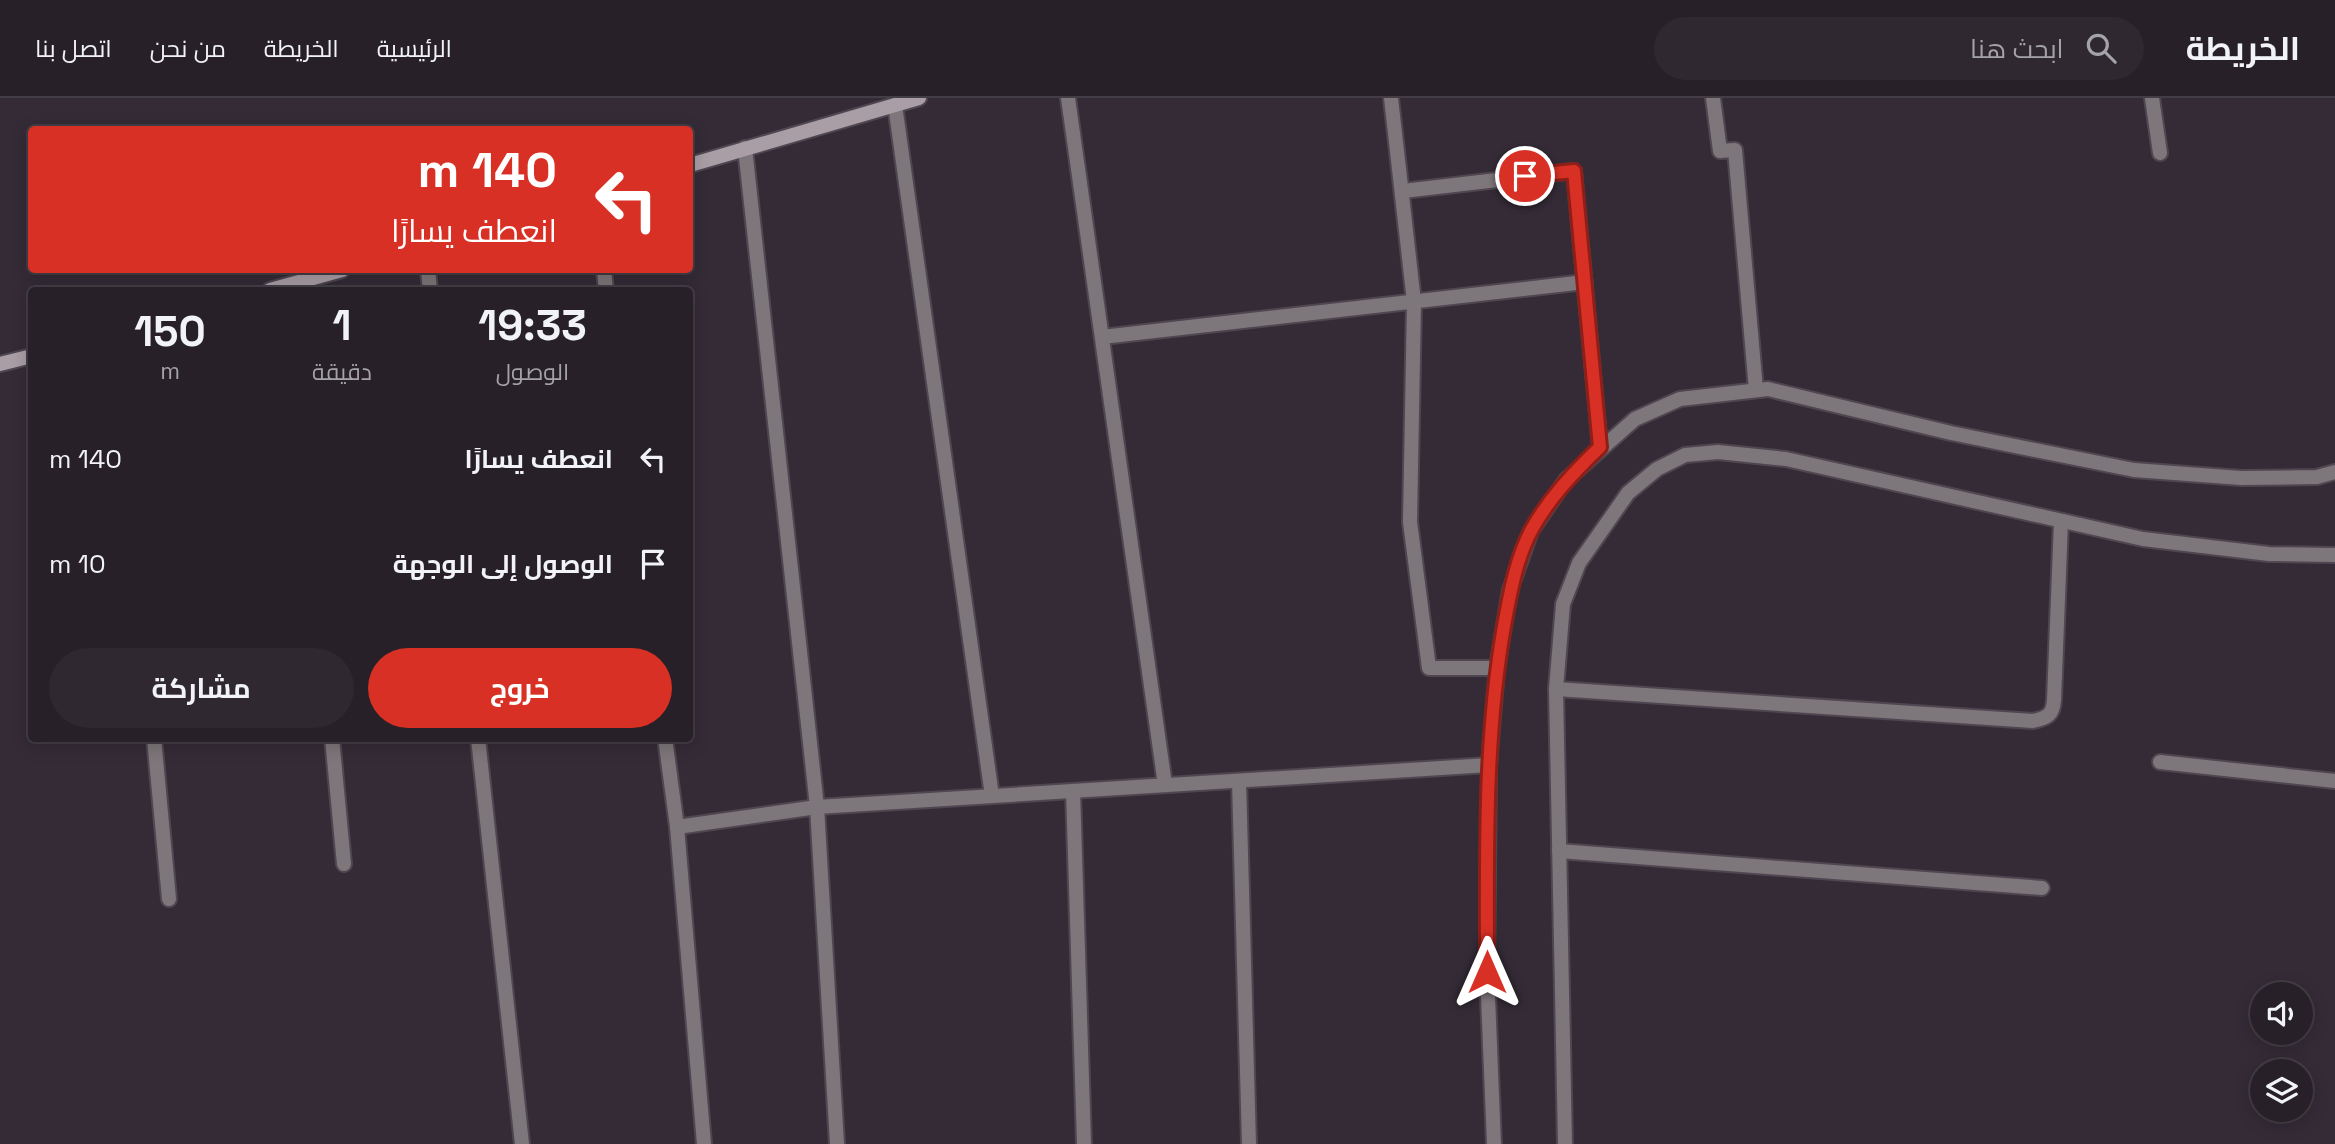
<!DOCTYPE html>
<html lang="ar">
<head>
<meta charset="utf-8">
<style>
  body { margin:0; font-family:"Space Grotesk",Cairo,sans-serif; background:#2f2830; color:#f1f3f6; direction:rtl; height:100vh; display:flex; flex-direction:column; font-size:26px; white-space:nowrap }
  * { box-sizing:border-box; margin:0 }
  p { font-size:23px; color:#a4a3a8 }
  .icon { flex:none; width:38px; height:38px; fill:none; stroke:currentColor; stroke-width:2; stroke-linecap:round; stroke-linejoin:round }
  .map { position:relative; flex:1; overflow:hidden; direction:ltr }
  .drawer { position:absolute; left:28px; top:189px; width:665px; height:455px; display:flex; flex-direction:column; background:#272028; border-radius:7px; box-shadow:0 4px 18px #0003,0 0 0 2px #433e45; direction:rtl }
  .drawer>* { flex:none }
  .top-card { position:absolute; left:28px; top:28px; width:665px; height:147px; border-radius:7px; box-shadow:0 4px 18px #0003,0 0 0 2px #433e45; direction:rtl; background:#d93025; color:#fff; overflow:hidden }
  .tools { position:absolute; left:2250px; top:884px; display:grid; gap:14px }
  .tools a { display:grid; place-items:center; width:63px; height:63px; border-radius:50%; background:#272028; box-shadow:0 4px 18px #0003,0 0 0 2px #433e45; font-size:35px }
  .pin { position:absolute; display:grid; place-items:center; width:60px; height:60px; color:#fff; margin:-30px; border:4px solid #fff; border-radius:50%; box-shadow:0 2px 7px #0007 }
  .me { position:absolute; width:77px; margin:-38px; rotate:0deg; stroke-linejoin:round; filter:drop-shadow(0 0 5px #0008) }
  .turn { display:flex; align-items:center; gap:24px; height:147px; padding:0 21px; font-size:32px }
  .turn .icon { width:91px; height:91px; stroke-width:2.5 }
  .turn b { display:block; font-size:49px; line-height:60px }
  .eta { display:flex; justify-content:space-evenly; align-items:center; height:119px; text-align:center }
  .eta b { font-size:42px; font-weight:700; line-height:49px }
  .primary-button { display:flex; gap:14px; margin-top:auto; padding:14px 21px }
  .primary-button a { flex:1; height:80px; border-radius:42px; background:#d93025; color:#fff; font-size:28px; font-weight:700; line-height:80px; text-align:center }
  .primary-button a+a { background:#2f2830; color:#f1f3f6 }
  ul { padding:0; list-style:none }
  li { display:flex; align-items:center; gap:21px; height:105px; padding:0 21px }
  li div { flex:1 }
  li b { display:block; font-size:26px }
  li em { font-style:normal }
  header { display:flex; align-items:center; gap:42px; box-sizing:border-box; height:98px; padding:0 35px; background:#272028; border-bottom:2px solid #433e45 }
  header strong { font-size:33px }
  nav { display:flex; gap:38px; margin-inline-start:auto; font-size:24px }
  .search { width:490px; height:63px; background:#2f2830; display:flex; align-items:center; gap:18px; box-sizing:border-box; padding:0 24px; border-radius:38px; color:#a4a3a8; font-size:26px }
  .map>svg:first-child { display:block }
</style>
</head>
<body>
<header>
<strong>الخريطة</strong>
<div class="search"><svg class="icon" aria-label="search" viewBox="0 0 24 24"><circle cx="10" cy="10" r="6"/><path d="M15 15l6 6"/></svg>ابحث هنا</div>
<nav><a>الرئيسية</a><a>الخريطة</a><a>من نحن</a><a>اتصل بنا</a></nav>
</header>
<div class="map">
<svg width="2335" height="1046" viewBox="0 0 2335 1046">
  <rect width="100%" height="100%" fill="#342b36"/>
  <g fill="none" stroke-linecap="round" stroke-linejoin="round">
    <defs>
      <g id="minor">
        <polyline points="1068,0 1165,687"/>
        <polyline points="1391,0 1414,204 1410,424 1429,570 1497,570"/>
        <polyline points="1713,0 1720,53 1735,52 1756,292"/>
        <polyline points="2152,0 2160,55"/>
        <polyline points="895,7 992,698"/>
        <polyline points="745,50 817,709 837,1046"/>
        <polyline points="1403,93 1574,73 1600,349"/>
        <polyline points="428,172 430,192"/>
        <polyline points="604,172 606,192"/>
        <polyline points="1102,239 1585,184"/>
        <path d="M1556,591L2033,623C2047,620 2053,617 2054,602L2061,423"/>
        <polyline points="154,640 169,801"/>
        <polyline points="332,640 344,766"/>
        <polyline points="478,640 522,1046"/>
        <polyline points="665,640 677,729 704,1046"/>
        <polyline points="2160,664 2335,683"/>
        <polyline points="1239,683 1249,1046"/>
        <polyline points="1073,693 1084,1046"/>
        <polyline points="677,729 817,709 1489,667"/>
        <polyline points="1559,753 2042,790"/>
        <polyline points="1494,1046 1487,874 1489,667 1497,570 1510,492 1531,433 1566,382 1635,321 1680,301 1768,291 1951,335 2134,372 2241,380 2317,379 2335,374"/>
        <polyline points="1565,1046 1556,591 1563,506 1579,465 1628,395 1657,371 1685,357 1718,354 1786,361 2143,441 2269,456 2335,457"/>
      </g>
      <g id="secondary">
        <polyline points="690,67 919,0"/>
        <polyline points="270,192 342,172"/>
        <polyline points="0,266 32,258"/>
      </g>
    </defs>
    <use href="#minor" stroke="#4e4650" stroke-width="18"/>
    <use href="#secondary" stroke="#4e4650" stroke-width="18"/>
    <use href="#minor" stroke="#7d767a" stroke-width="14"/>
    <use href="#secondary" stroke="#a99ea5" stroke-width="14"/>
  </g>
  <g fill="none" stroke-linecap="round" stroke-linejoin="round">
    <defs>
      <path id="route" d="M1487,874C1487,758 1484,642 1504,528C1510,496 1516,460 1532,431C1550,399 1574,374 1600,349L1574,73L1525,78"/>
    </defs>
    <use href="#route" stroke="#8d1f18" stroke-width="18"/>
    <use href="#route" stroke="#d93025" stroke-width="12"/>
  </g>
</svg>
<div class="tools">
<a><svg class="icon" aria-label="sound" viewBox="0 0 24 24"><path d="M4 9h4l5-4v14l-5-4H4zM17 9q2 3 0 6"/></svg></a>
<a><svg class="icon" aria-label="layers" viewBox="0 0 24 24"><path d="M12 4l9 5-9 5-9-5zM3 14l9 5 9-5"/></svg></a>
</div>
<div class="pin" style="left:1525px;top:78px;background:#d93025"><svg class="icon" aria-label="arrive" viewBox="0 0 24 24"><path d="M6 21V4h12l-3 4 3 4H6"/></svg></div>
<svg class="me" style="left:1487px;top:874px" viewBox="-20 -20 40 40"><path d="M0-17L14 15 0 8-14 15z" fill="#d93025" stroke="#fff" stroke-width="4"/></svg>
<div class="top-card">
<div class="turn"><svg class="icon" aria-label="left" viewBox="0 0 24 24"><path d="M17 20v-9H6M10 6l-5 5 5 5"/></svg><div><b>140 m</b>انعطف يسارًا</div></div>
</div>
<section class="drawer">
<div class="eta">
<div><b>19:33</b><p>الوصول</p></div>
<div><b>1</b><p>دقيقة</p></div>
<div><b>150</b><p>m</p></div>
</div>
<ul>
<li><svg class="icon" aria-label="left" viewBox="0 0 24 24"><path d="M17 20v-9H6M10 6l-5 5 5 5"/></svg><div><b>انعطف يسارًا</b></div><em>140 m</em></li>
<li><svg class="icon" aria-label="arrive" viewBox="0 0 24 24"><path d="M6 21V4h12l-3 4 3 4H6"/></svg><div><b>الوصول إلى الوجهة</b></div><em>10 m</em></li>
</ul>
<div class="primary-button"><a>خروج</a><a>مشاركة</a></div>
</section>
</div>
</body>
</html>
